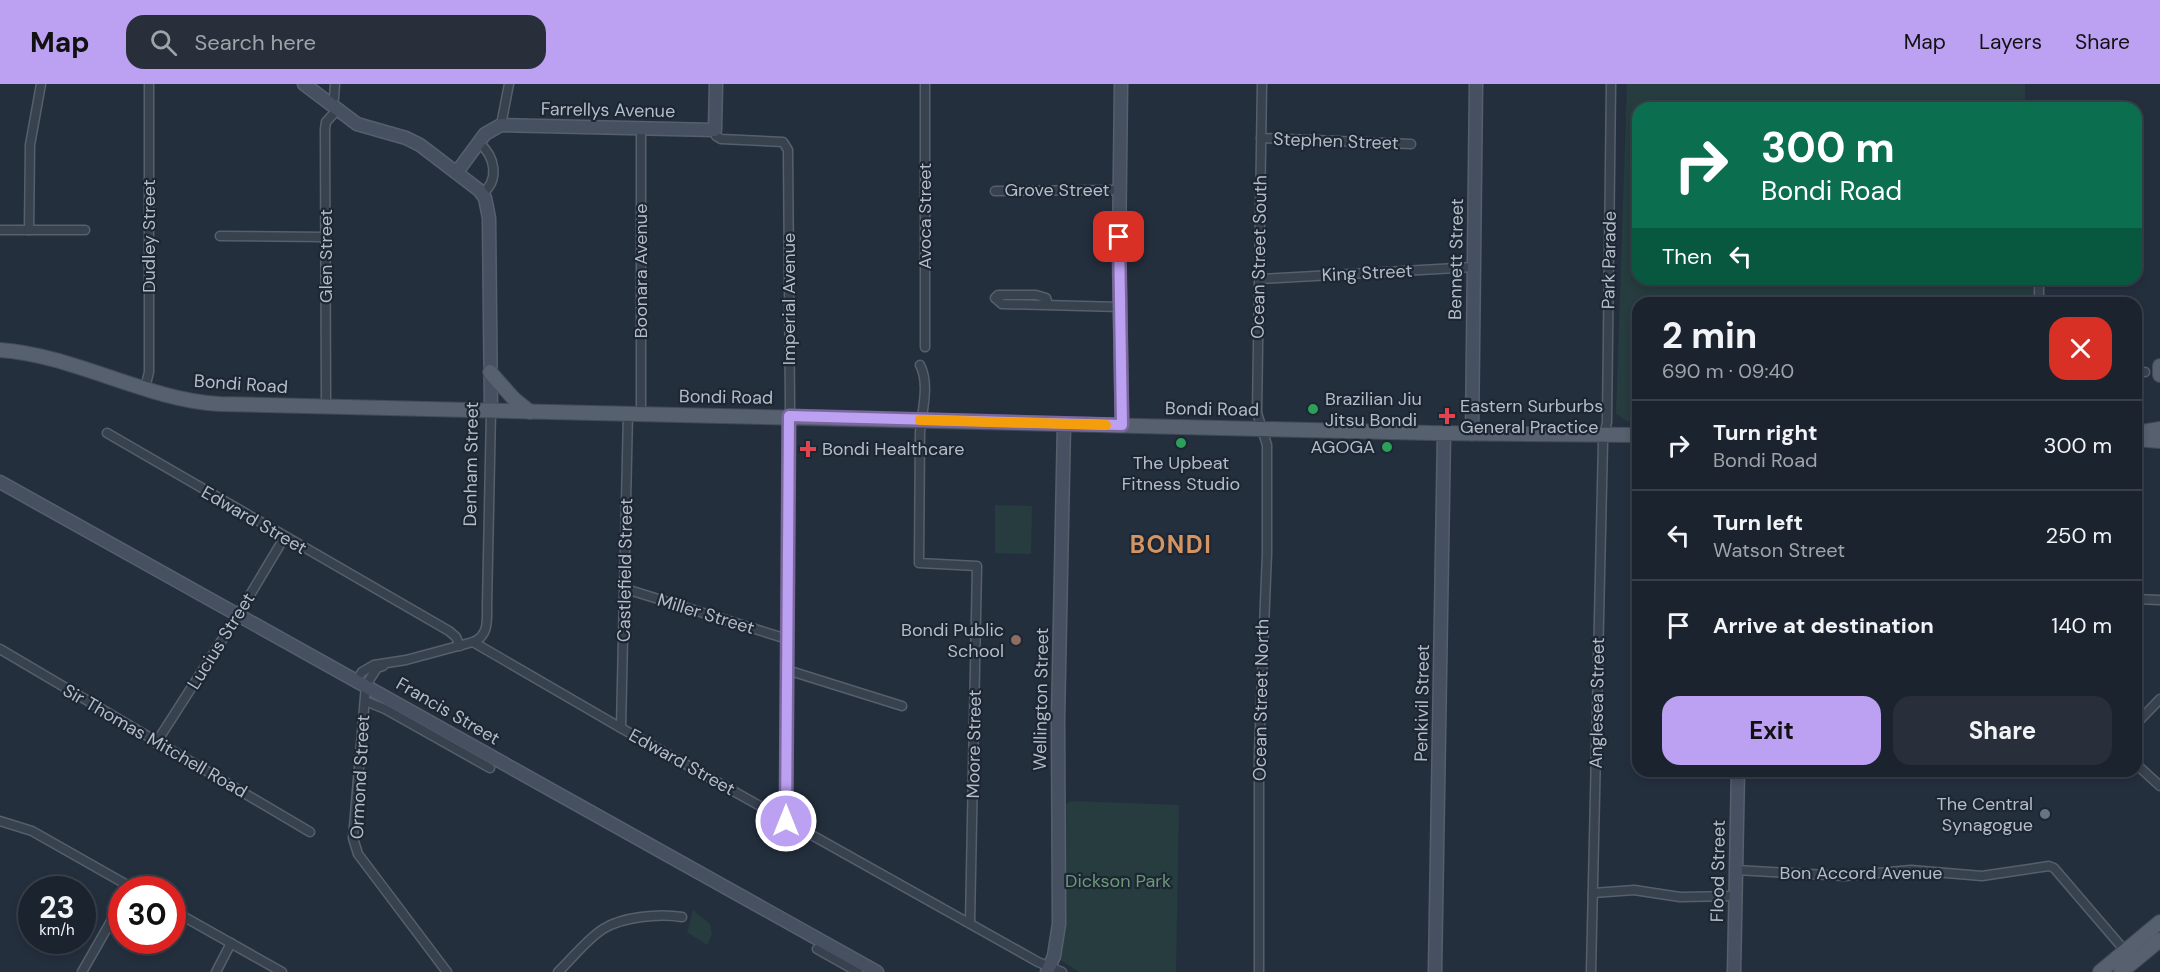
<!DOCTYPE html>
<html lang="en">
<head>
<meta charset="utf-8">
<style>
  body { margin:0; font-family:"DM Sans",sans-serif; background:#282f3a; color:#f1f3f6; height:100vh; display:flex; flex-direction:column; font-size:22px; white-space:nowrap }
  * { box-sizing:border-box; margin:0 }
  p { font-size:20px; color:#a0a4aa }
  .icon { flex:none; width:33px; height:33px; fill:none; stroke:currentColor; stroke-width:2; stroke-linecap:round; stroke-linejoin:round }
  .map { position:relative; flex:1; overflow:hidden }
  .side { position:absolute; left:1632px; top:213px; width:510px; height:480px; display:flex; flex-direction:column; background:#1b232e; border-radius:18px; box-shadow:0 3px 9px #0003,0 0 0 2px #39404a }
  .side>* { flex:none }
  .hud { position:absolute; left:1632px; top:18px; width:510px; height:183px; border-radius:18px; box-shadow:0 3px 9px #0003,0 0 0 2px #39404a; background:#0b6e4f; color:#fff; overflow:hidden }
  .speed { position:absolute; left:18px; top:792px; display:flex; gap:12px; font-size:30px; font-weight:700; text-align:center }
  .speed>* { display:grid; place-content:center; width:78px; height:78px; border-radius:50%; background:#1b232e; box-shadow:0 3px 9px #0003,0 0 0 2px #39404a; line-height:1 }
  .speed small { font-size:15px; font-weight:400 }
  .speed .limit { border:9px solid #d22; background:#fff; color:#111 }
  .pin { position:absolute; display:grid; place-items:center; width:51px; height:51px; color:#fff; margin:-26px; border-radius:12px; box-shadow:0 3px 9px #0006 }
  .me { position:absolute; width:66px; margin:-33px; rotate:0deg; stroke-linejoin:round; filter:drop-shadow(0 0 4px #0008) }
  .turn { display:flex; align-items:center; gap:21px; height:126px; padding:0 30px; font-size:27px }
  .turn .icon { width:78px; height:78px; stroke-width:2.5 }
  .turn b { display:block; font-size:42px; line-height:51px }
  .then { display:flex; align-items:center; height:57px; padding:0 30px; background:#0003; gap:12px; font-size:22px }
  .round { display:grid; place-items:center; flex:none; width:63px; height:63px; border-radius:18px; background:#282f3a }
  .overview { display:flex; align-items:center; justify-content:space-between; height:102px; padding:0 30px }
  h1 { font-size:36px; font-weight:700; line-height:45px }
  .primary-button { display:flex; gap:12px; margin-top:auto; padding:12px 30px }
  .primary-button a { flex:1; height:69px; border-radius:18px; background:#bca0f2; color:#111; font-size:24px; font-weight:700; line-height:69px; text-align:center }
  .primary-button a+a { background:#282f3a; color:#f1f3f6 }
  ul { padding:0; list-style:none }
  li { display:flex; align-items:center; gap:18px; height:90px; padding:0 30px; border-top:2px solid #39404a }
  li div { flex:1 }
  li b { display:block; font-size:22px }
  li em { font-style:normal }
  header { display:flex; align-items:center; gap:36px; box-sizing:border-box; height:84px; padding:0 30px; background:#bca0f2; color:#111 }
  header strong { font-size:28px }
  nav { display:flex; gap:33px; margin-inline-start:auto; font-size:21px }
  .search { width:420px; height:54px; background:#282f3a; display:flex; align-items:center; gap:15px; box-sizing:border-box; padding:0 21px; border-radius:18px; color:#a0a4aa; font-size:22px }
  .map>svg:first-child { display:block }
</style>
</head>
<body>
<header>
<strong>Map</strong>
<div class="search"><svg class="icon" aria-label="search" viewBox="0 0 24 24"><circle cx="10" cy="10" r="6"/><path d="M15 15l6 6"/></svg>Search here</div>
<nav><a>Map</a><a>Layers</a><a>Share</a></nav>
</header>
<div class="map">
<svg width="2160" height="888" viewBox="0 0 2160 888">
  <rect width="100%" height="100%" fill="#242f3e"/>
  <g fill="#263c3f">
    <polygon points="1627,0 2025,0 2025,24 1638,24 1638,195 2033,195 2033,219 1638,219 1638,337 1627,337 1616,330"/>
    <polygon points="995,421 1032,422 1031,470 995,469"/>
    <polygon points="1071,717 1179,721 1176,888 1079,888 1054,872 1058,724"/>
    <polygon points="693,826 710,840 712,850 707,861 687,848"/>
  </g>
  <g fill="none" stroke-linecap="round" stroke-linejoin="round">
    <defs>
      <g id="street">
        <polyline points="925,0 925,263"/>
        <polyline points="330,20 334,14 335,0"/>
        <polyline points="501,41 509,0"/>
        <polyline points="641,45 641,329"/>
        <polyline points="715,46 716,52 721,55 783,58 788,66 790,324 787,341 786,737"/>
        <polyline points="1261,54 1411,60"/>
        <path d="M479,59C495,72 500,96 482,110"/>
        <polyline points="995,107 1119,106"/>
        <polyline points="0,146 85,146"/>
        <polyline points="29,146 30,61 41,0"/>
        <polyline points="220,152 325,153"/>
        <polyline points="1260,195 1474,183"/>
        <polyline points="2039,195 2039,219"/>
        <polyline points="1048,220 1046,214 1036,211 998,211 995,214 1002,220 1120,223"/>
        <path d="M920,281C930,300 922,327 920,348L919,479L977,482L970,839"/>
        <polyline points="2136,288 2145,288"/>
        <polyline points="145,304 149,288 149,0"/>
        <polyline points="326,322 325,45 326,38 337,26"/>
        <polyline points="107,349 449,547 456,553 460,562"/>
        <polyline points="626,505 787,555"/>
        <polyline points="2136,515 2160,516"/>
        <polyline points="473,558 621,644 1038,878 1062,888"/>
        <polyline points="0,565 310,748"/>
        <polyline points="383,582 377,584 366,601 353,754 358,770 447,888"/>
        <polyline points="787,586 902,622"/>
        <path d="M357,596L362,588L374,581L406,576L473,558C489,552 487,536 487,522L491,327"/>
        <polyline points="365,617 385,625 490,684"/>
        <polyline points="2136,640 2160,615"/>
        <polyline points="621,644 628,329"/>
        <polyline points="156,659 238,531 284,454"/>
        <polyline points="2136,680 2160,702"/>
        <polyline points="0,737 32,747 136,806"/>
        <polyline points="1736,786 1845,792 1911,786 1982,792 2049,782 2054,784 2126,868"/>
        <polyline points="1593,809 1634,806 1680,813 1735,812"/>
        <polyline points="172,826 282,888"/>
        <polyline points="817,865 858,888"/>
        <polyline points="82,888 122,818"/>
        <polyline points="216,888 231,859"/>
        <path d="M558,888C572,875 586,856 603,845C622,833 659,829 682,833"/>
        <polyline points="1259,888 1259,668 1267,469 1267,361 1257,329 1262,0"/>
        <polyline points="1591,888 1603,358 1607,338 1611,0"/>
      </g>
      <g id="secondary">
        <polyline points="304,0 357,40 406,54 420,61 479,106 485,114 489,134 491,327"/>
        <polyline points="1121,0 1119,169 1122,341"/>
        <polyline points="457,88 485,50 501,41 715,46 716,0"/>
        <polyline points="1472,350 1476,0"/>
        <polyline points="0,398 877,888"/>
        <polyline points="1047,888 1054,872 1059,840 1058,636 1064,340"/>
        <polyline points="1435,888 1444,350"/>
        <polyline points="1734,888 1738,687"/>
      </g>
      <g id="primary">
        <path d="M0,266C74,271 146,316 220,320L1432,349L1638,351"/>
        <polyline points="2160,282 2160,291"/>
        <polyline points="490,288 514,315 530,328"/>
        <polyline points="2136,349 2160,345"/>
        <polyline points="2136,355 2160,357"/>
        <polyline points="2100,888 2160,838"/>
        <polyline points="2121,888 2160,856"/>
      </g>
    </defs>
    <use href="#street" stroke="#565f6c" stroke-width="11"/>
    <use href="#secondary" stroke="#565f6c" stroke-width="15"/>
    <use href="#primary" stroke="#414a57" stroke-width="16"/>
    <use href="#street" stroke="#38414e" stroke-width="8"/>
    <use href="#secondary" stroke="#465061" stroke-width="12"/>
    <use href="#primary" stroke="#56606e" stroke-width="14"/>
  </g>
  <g fill="none" stroke-linecap="round" stroke-linejoin="round">
    <defs>
      <polyline id="route" points="786,737 789,332 1122,341 1119,153"/>
    </defs>
    <use href="#route" stroke="#7a689d" stroke-width="15"/>
    <use href="#route" stroke="#bca0f2" stroke-width="10"/>
    <polyline stroke="#f59e0b" stroke-width="10" points="920,336 1106,341"/>
  </g>
  <g fill="#2e9e5b" stroke="#1d2633" stroke-width="2">
    <circle cx="1313" cy="325" r="6"/>
    <circle cx="1181" cy="359" r="6"/>
    <circle cx="1387" cy="363" r="6"/>
  </g>
  <g fill="#e0444e" stroke="#1d2633" stroke-width="2">
    <path d="M1444 323h6v6h6v6h-6v6h-6v-6h-6v-6h6z"/>
    <path d="M805 356h6v6h6v6h-6v6h-6v-6h-6v-6h6z"/>
  </g>
  <circle fill="#8d6e63" stroke="#1d2633" stroke-width="2" cx="1016" cy="556" r="6"/>
  <circle fill="#6b7280" stroke="#1d2633" stroke-width="2" cx="2045" cy="730" r="6"/>
  <g text-anchor="middle" stroke-width="4.5" stroke-linejoin="round" paint-order="stroke">
    <g font-size="18" fill="#b4bcc9" stroke="#1d2633">
      <text transform="translate(608 26) rotate(1)" y="6">Farrellys Avenue</text>
      <text transform="translate(1336 57) rotate(2)" y="6">Stephen Street</text>
      <text x="1057" y="112">Grove Street</text>
      <text transform="translate(925 132) rotate(-90)" y="6">Avoca Street</text>
      <text transform="translate(149 152) rotate(-90)" y="6">Dudley Street</text>
      <text transform="translate(326 172) rotate(-90)" y="6">Glen Street</text>
      <text transform="translate(1259 173) rotate(-89)" y="6">Ocean Street South</text>
      <text transform="translate(1456 175) rotate(-89)" y="6">Bennett Street</text>
      <text transform="translate(1609 176) rotate(-89)" y="6">Park Parade</text>
      <text transform="translate(641 187) rotate(-90)" y="6">Boonara Avenue</text>
      <text transform="translate(1367 189) rotate(-3)" y="6">King Street</text>
      <text transform="translate(789 215) rotate(-90)" y="6">Imperial Avenue</text>
      <text transform="translate(241 300) rotate(4)" y="6">Bondi Road</text>
      <text transform="translate(726 313) rotate(1)" y="6">Bondi Road</text>
      <text transform="translate(1212 325) rotate(1)" y="6">Bondi Road</text>
      <text transform="translate(471 380) rotate(-89)" y="6">Denham Street</text>
      <text transform="translate(254 436) rotate(30)" y="6">Edward Street</text>
      <text transform="translate(625 486) rotate(-89)" y="6">Castlefield Street</text>
      <text transform="translate(706 530) rotate(17)" y="6">Miller Street</text>
      <text transform="translate(221 557) rotate(-58)" y="6">Lucius Street</text>
      <text transform="translate(1041 615) rotate(-89)" y="6">Wellington Street</text>
      <text transform="translate(1261 616) rotate(-89)" y="6">Ocean Street North</text>
      <text transform="translate(1422 619) rotate(-89)" y="6">Penkivil Street</text>
      <text transform="translate(1597 619) rotate(-89)" y="6">Anglesea Street</text>
      <text transform="translate(448 627) rotate(30)" y="6">Francis Street</text>
      <text transform="translate(155 657) rotate(30)" y="6">Sir Thomas Mitchell Road</text>
      <text transform="translate(974 660) rotate(-89)" y="6">Moore Street</text>
      <text transform="translate(682 678) rotate(29)" y="6">Edward Street</text>
      <text transform="translate(360 693) rotate(-87)" y="6">Ormond Street</text>
      <text transform="translate(1718 787) rotate(-89)" y="6">Flood Street</text>
      <text x="1861" y="795">Bon Accord Avenue</text>
    </g>
    <g font-size="18" fill="#b4bcc9" stroke="#1d2633" text-anchor="start">
      <text x="1325" y="321">Brazilian Jiu<tspan x="1325" dy="21">Jitsu Bondi</tspan></text>
      <text x="1460" y="328">Eastern Surburbs<tspan x="1460" dy="21">General Practice</tspan></text>
      <text x="1375" y="369" text-anchor="end">AGOGA</text>
      <text x="822" y="371">Bondi Healthcare</text>
      <text x="1181" y="385" text-anchor="middle">The Upbeat<tspan x="1181" dy="21">Fitness Studio</tspan></text>
      <text x="1004" y="552" text-anchor="end">Bondi Public<tspan x="1004" dy="21">School</tspan></text>
      <text x="2033" y="726" text-anchor="end">The Central<tspan x="2033" dy="21">Synagogue</tspan></text>
    </g>
    <g font-size="18" fill="#6b9a76" stroke="#1d2633">
      <text x="1118" y="803">Dickson Park</text>
    </g>
    <g font-size="24" font-weight="bold" letter-spacing="1.5" fill="#d59563" stroke="#1d2633">
      <text x="1171" y="469">BONDI</text>
    </g>
  </g>
</svg>
<div class="speed"><div>23<small>km/h</small></div><div class="limit">30</div></div>
<div class="pin" style="left:1119px;top:153px;background:#d93025"><svg class="icon" aria-label="arrive" viewBox="0 0 24 24"><path d="M6 21V4h12l-3 4 3 4H6"/></svg></div>
<svg class="me" style="left:786px;top:737px" viewBox="-20 -20 40 40"><circle r="17" fill="#bca0f2" stroke="#fff" stroke-width="3"/><path d="M0-11L8 9 0 5-8 9z" fill="#fff"/></svg>
<div class="hud">
<div class="turn"><svg class="icon" aria-label="right" viewBox="0 0 24 24"><path d="M7 20v-9h11M14 6l5 5-5 5"/></svg><div><b>300 m</b>Bondi Road</div></div>
<div class="then">Then<svg class="icon" aria-label="left" viewBox="0 0 24 24"><path d="M17 20v-9H6M10 6l-5 5 5 5"/></svg></div>
</div>
<section class="side">
<div class="overview"><div><h1>2 min</h1><p>690 m · 09:40</p></div><a class="round" style="background:#d93025;color:#fff"><svg class="icon" aria-label="close" viewBox="0 0 24 24"><path d="M6 6l12 12M18 6L6 18"/></svg></a></div>
<ul>
<li><svg class="icon" aria-label="right" viewBox="0 0 24 24"><path d="M7 20v-9h11M14 6l5 5-5 5"/></svg><div><b>Turn right</b><p>Bondi Road</p></div><em>300 m</em></li>
<li><svg class="icon" aria-label="left" viewBox="0 0 24 24"><path d="M17 20v-9H6M10 6l-5 5 5 5"/></svg><div><b>Turn left</b><p>Watson Street</p></div><em>250 m</em></li>
<li><svg class="icon" aria-label="arrive" viewBox="0 0 24 24"><path d="M6 21V4h12l-3 4 3 4H6"/></svg><div><b>Arrive at destination</b></div><em>140 m</em></li>
</ul>
<div class="primary-button"><a>Exit</a><a>Share</a></div>
</section>
</div>
</body>
</html>
